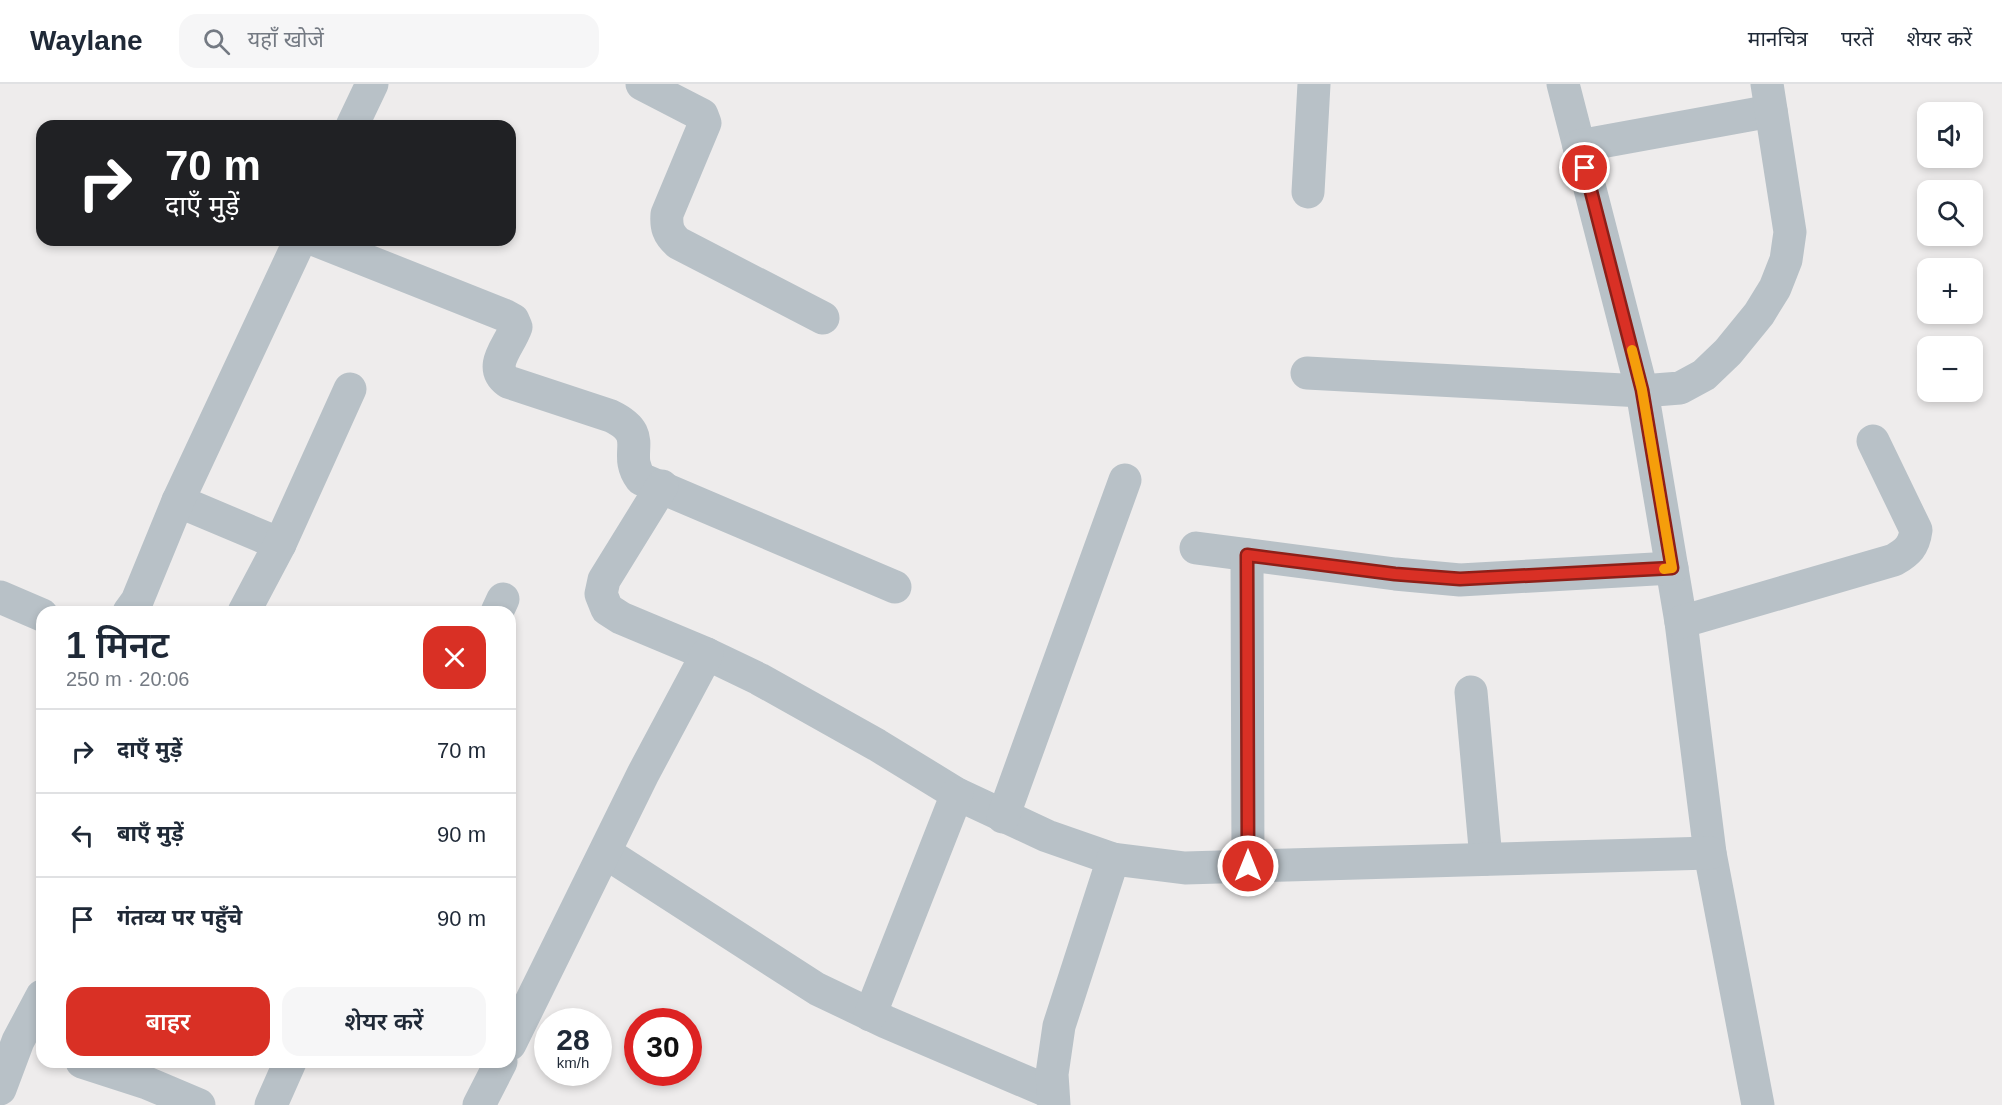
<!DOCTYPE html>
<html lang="hi">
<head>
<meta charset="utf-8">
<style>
  body { margin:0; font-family:Arial,"Noto Sans Devanagari",sans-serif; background:#f6f6f7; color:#1f2937; height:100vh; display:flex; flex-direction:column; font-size:22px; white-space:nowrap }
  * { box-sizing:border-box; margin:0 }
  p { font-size:20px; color:#747a83 }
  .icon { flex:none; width:33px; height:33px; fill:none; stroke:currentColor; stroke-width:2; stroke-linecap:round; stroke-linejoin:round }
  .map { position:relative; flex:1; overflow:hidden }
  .sheet { position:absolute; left:36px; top:522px; width:480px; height:462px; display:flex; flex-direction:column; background:#fff; border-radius:18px; box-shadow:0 3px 9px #0003 }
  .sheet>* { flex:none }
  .top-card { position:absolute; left:36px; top:36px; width:480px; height:126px; border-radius:18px; box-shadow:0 3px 9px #0003; background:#202124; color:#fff; overflow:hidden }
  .tools { position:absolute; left:1917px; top:18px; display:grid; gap:12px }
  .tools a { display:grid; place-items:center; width:66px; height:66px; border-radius:12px; background:#fff; box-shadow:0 3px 9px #0003; font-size:30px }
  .speed { position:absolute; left:534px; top:924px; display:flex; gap:12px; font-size:30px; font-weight:700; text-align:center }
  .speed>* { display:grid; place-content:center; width:78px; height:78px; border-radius:50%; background:#fff; box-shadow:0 3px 9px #0003; line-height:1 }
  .speed small { font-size:15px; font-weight:400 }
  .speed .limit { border:9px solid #d22; background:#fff; color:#111 }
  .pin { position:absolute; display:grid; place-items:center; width:51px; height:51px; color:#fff; margin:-26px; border:3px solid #fff; border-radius:50%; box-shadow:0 2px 6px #0007 }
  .me { position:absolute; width:66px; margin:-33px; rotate:0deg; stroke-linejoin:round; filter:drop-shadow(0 0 4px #0008) }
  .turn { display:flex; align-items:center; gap:21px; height:126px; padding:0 30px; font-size:27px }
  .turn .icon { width:78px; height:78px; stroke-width:2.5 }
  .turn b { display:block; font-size:42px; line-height:51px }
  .round { display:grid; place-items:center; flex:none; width:63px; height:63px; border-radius:18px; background:#f6f6f7 }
  .head { display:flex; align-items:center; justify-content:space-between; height:102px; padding:0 30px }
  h1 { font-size:36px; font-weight:600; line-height:45px }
  .button { display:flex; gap:12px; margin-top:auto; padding:12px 30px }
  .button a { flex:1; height:69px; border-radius:18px; background:#d93025; color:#fff; font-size:24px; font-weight:600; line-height:69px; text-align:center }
  .button a+a { background:#f6f6f7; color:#1f2937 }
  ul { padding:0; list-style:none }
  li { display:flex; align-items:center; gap:18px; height:84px; padding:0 30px; border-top:2px solid #e0e1e3 }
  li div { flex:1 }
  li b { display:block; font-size:22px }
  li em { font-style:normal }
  header { display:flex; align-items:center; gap:36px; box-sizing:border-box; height:84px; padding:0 30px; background:#fff; border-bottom:2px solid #e0e1e3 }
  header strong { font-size:28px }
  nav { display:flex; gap:33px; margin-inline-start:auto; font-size:21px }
  .search { width:420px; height:54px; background:#f6f6f7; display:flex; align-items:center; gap:15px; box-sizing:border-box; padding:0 21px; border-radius:18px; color:#747a83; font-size:22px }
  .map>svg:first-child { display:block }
</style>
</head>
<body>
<header>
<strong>Waylane</strong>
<div class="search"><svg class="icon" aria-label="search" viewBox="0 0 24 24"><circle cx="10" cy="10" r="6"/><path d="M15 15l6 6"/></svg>यहाँ खोजें</div>
<nav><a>मानचित्र</a><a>परतें</a><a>शेयर करें</a></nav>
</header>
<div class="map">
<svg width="2002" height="1021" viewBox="0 0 2002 1021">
  <rect width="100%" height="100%" fill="#eeecec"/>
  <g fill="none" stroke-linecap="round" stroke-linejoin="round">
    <g stroke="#b8c1c7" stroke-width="33">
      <path d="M642,0L702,31L705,39L667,130C666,143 668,150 678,159L823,234"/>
      <polyline points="1563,0 1642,307 1681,538 1710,769 1758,1021"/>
      <polyline points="352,42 372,0"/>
      <polyline points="1579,62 1771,27"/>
      <polyline points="1308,108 1314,0"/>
      <path d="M315,156L504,231L513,236L516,243C509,263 487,282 508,298L611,332C652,352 621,368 641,395L895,503"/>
      <polyline points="1307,289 1642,307 1680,304 1704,291 1728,268 1759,230 1775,204 1786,176 1790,148 1767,0"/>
      <polyline points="662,402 604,496 601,510 607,525 621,534 707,570 759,595 877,661 957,710 1047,752 1113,775"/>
      <polyline points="178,417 280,460"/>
      <polyline points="1196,464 1395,490 1460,496 1672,484"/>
      <polyline points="1247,471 1248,782"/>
      <polyline points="0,513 42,531"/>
      <polyline points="129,528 137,517 178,417 300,156"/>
      <polyline points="244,528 280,460 350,305"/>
      <polyline points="497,528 503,515"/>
      <path d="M1681,538L1894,476C1908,468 1914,462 1916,446L1873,357"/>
      <polyline points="1471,608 1486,775"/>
      <polyline points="1003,733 1125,396"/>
      <polyline points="606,769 817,905 886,938 1052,1009"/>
      <polyline points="870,931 957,710"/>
      <polyline points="510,960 643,690 707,570"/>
      <polyline points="82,978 147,999 199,1021"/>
      <polyline points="0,1005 18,957 42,912"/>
      <polyline points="271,1021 290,978"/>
      <polyline points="479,1021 501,978"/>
      <polyline points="1054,1021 1052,990 1059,942 1113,775 1185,784 1710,769"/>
    </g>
  </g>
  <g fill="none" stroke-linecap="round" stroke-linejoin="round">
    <defs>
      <polyline id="route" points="1248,782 1247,471 1395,490 1460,495 1672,484 1642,306 1585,84"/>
    </defs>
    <use href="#route" stroke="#8d1f18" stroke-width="15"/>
    <use href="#route" stroke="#d93025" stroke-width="10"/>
    <polyline stroke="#f59e0b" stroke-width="10" points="1632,266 1642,306 1672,484 1664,485"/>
  </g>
</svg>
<div class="tools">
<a><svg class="icon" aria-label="sound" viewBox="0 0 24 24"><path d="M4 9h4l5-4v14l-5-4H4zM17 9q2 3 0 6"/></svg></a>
<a><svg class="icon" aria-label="search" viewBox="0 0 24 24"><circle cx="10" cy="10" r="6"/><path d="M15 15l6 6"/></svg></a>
<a>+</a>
<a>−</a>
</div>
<div class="speed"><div>28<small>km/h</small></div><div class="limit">30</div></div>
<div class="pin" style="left:1585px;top:84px;background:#d93025"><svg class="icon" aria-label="arrive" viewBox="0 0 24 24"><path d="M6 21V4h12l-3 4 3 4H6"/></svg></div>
<svg class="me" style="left:1248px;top:782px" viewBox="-20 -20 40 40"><circle r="17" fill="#d93025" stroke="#fff" stroke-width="3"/><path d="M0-11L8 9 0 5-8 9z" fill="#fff"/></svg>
<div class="top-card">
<div class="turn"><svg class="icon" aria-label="right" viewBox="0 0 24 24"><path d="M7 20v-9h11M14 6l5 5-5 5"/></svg><div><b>70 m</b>दाएँ मुड़ें</div></div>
</div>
<section class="sheet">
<div class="head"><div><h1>1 मिनट</h1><p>250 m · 20:06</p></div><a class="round" style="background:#d93025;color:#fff"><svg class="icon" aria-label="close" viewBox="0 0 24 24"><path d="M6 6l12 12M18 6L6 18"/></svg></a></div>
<ul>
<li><svg class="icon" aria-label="right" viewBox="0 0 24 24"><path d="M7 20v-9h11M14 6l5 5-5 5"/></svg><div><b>दाएँ मुड़ें</b></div><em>70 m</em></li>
<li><svg class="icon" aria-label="left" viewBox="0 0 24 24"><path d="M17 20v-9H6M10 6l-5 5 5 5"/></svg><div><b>बाएँ मुड़ें</b></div><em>90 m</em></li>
<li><svg class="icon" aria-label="arrive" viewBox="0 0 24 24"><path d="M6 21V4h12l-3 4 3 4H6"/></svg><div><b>गंतव्य पर पहुँचे</b></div><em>90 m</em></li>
</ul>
<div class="button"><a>बाहर</a><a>शेयर करें</a></div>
</section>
</div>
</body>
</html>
